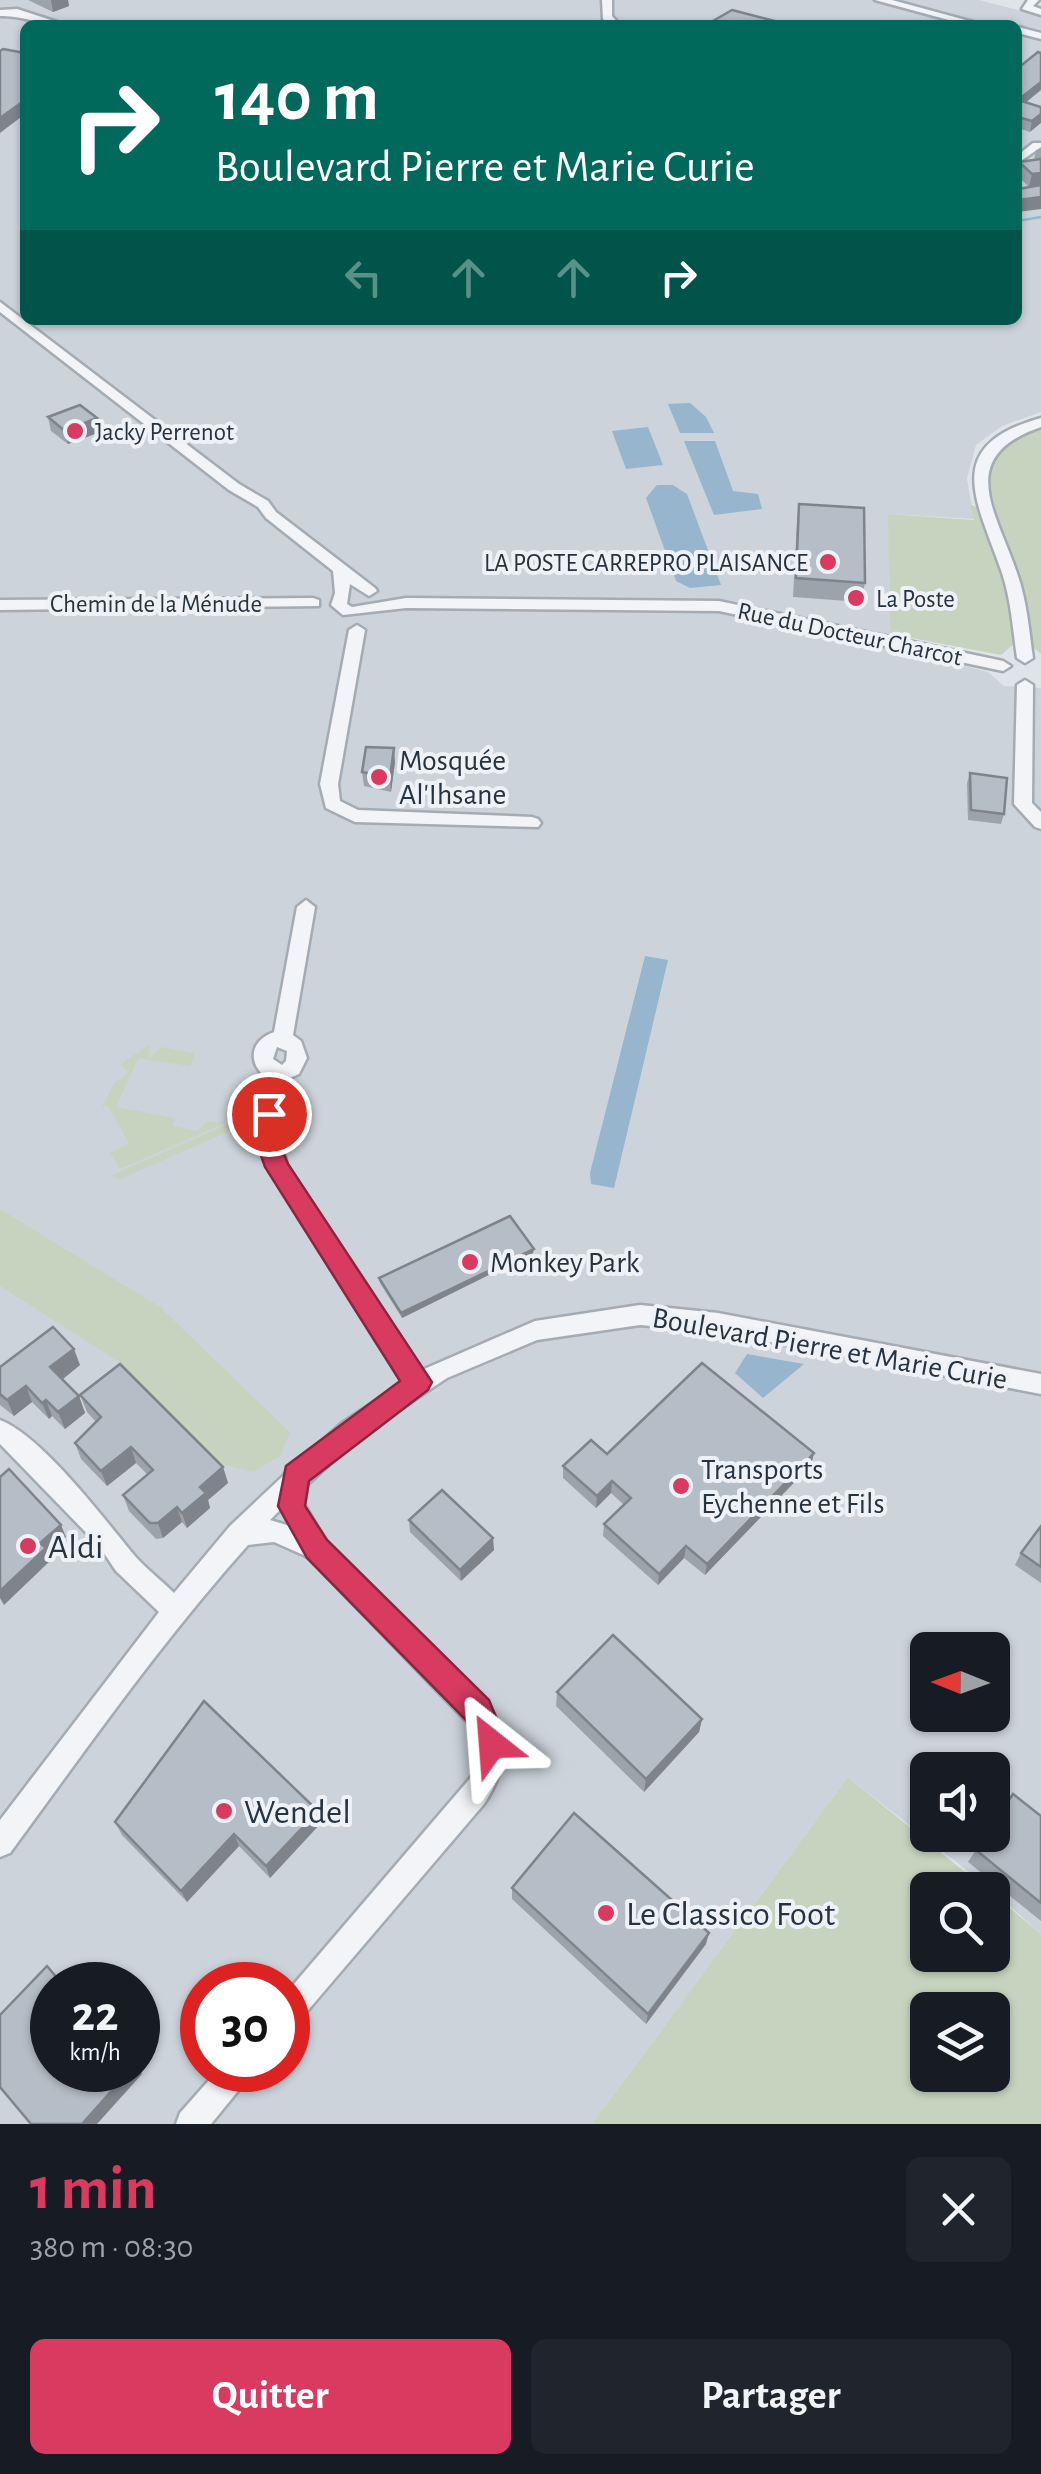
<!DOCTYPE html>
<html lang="fr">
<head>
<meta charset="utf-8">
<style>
  body { margin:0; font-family:"Alegreya Sans",sans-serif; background:#20242c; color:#f1f3f6; height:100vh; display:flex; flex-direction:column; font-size:38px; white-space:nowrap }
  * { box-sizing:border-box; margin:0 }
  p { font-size:32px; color:#9ea1a6 }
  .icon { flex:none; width:55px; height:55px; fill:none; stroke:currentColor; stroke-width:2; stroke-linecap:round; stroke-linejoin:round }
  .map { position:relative; height:2124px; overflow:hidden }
  .side { display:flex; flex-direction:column; background:#171b24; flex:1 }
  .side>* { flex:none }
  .guide { position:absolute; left:20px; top:20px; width:1002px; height:305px; border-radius:15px; box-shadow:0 2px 8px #0004; background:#00695c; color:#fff; overflow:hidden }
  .needle { width:65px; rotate:271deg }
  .buttons { position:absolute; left:910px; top:1632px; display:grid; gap:20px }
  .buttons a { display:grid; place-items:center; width:100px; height:100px; border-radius:15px; background:#171b24; box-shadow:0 2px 8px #0004; font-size:50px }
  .speed { position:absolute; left:30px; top:1962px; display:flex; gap:20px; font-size:50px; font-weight:700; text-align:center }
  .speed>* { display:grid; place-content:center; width:130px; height:130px; border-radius:50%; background:#171b24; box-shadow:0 2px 8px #0004; line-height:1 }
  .speed small { font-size:25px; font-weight:400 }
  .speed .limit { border:15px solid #d22; background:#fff; color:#111 }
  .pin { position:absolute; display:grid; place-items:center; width:85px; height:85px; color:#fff; margin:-42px; border:5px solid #fff; border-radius:50%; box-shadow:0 2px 10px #0007 }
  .me { position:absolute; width:110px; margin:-55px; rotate:332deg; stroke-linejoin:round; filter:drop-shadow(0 0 8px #0008) }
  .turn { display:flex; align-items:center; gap:35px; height:210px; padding:0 30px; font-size:45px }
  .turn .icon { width:130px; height:130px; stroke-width:2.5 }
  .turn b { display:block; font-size:70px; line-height:85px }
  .lanes { display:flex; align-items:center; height:95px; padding:0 30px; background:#0003; justify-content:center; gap:50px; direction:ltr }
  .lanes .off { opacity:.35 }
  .round { display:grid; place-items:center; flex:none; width:105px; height:105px; border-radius:15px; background:#20242c }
  .headline { display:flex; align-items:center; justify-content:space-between; height:170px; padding:0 30px }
  h1 { font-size:60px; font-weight:700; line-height:75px; color:#d83a60 }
  .action { display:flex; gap:20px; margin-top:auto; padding:20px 30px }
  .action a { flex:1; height:115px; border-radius:15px; background:#d83a60; color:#fff; font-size:40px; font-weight:700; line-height:115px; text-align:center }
  .action a+a { background:#20242c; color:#f1f3f6 }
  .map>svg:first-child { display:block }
</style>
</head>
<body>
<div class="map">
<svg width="1041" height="2124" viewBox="0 0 1041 2124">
  <rect width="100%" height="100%" fill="#dfe4e9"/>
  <path fill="#ccd3db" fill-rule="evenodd" d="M0,0H979L1041,16V412L1002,426L976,445L967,479L974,519L889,514L891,647L988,672L1004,686L1041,688V1934L992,1890L848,1777L592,2124H0ZM25,25H1018V320H25ZM928,1650H992V1715H928ZM928,1770H992V1835H928ZM52,1985H138V2070H52ZM202,1985H288V2070H202Z"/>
  <g fill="#c6d4bf" fill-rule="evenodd">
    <polygon points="1041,425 1041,654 1031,645 989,485 996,449 1010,437"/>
    <polygon points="970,504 981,509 1002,566 1014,644 1001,655 890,634 888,514 974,520"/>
    <polygon points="150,1045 149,1059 161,1047 195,1053 190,1066 138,1058 116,1107 175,1118 173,1126 198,1131 206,1122 230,1121 120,1169 110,1153 129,1143 108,1106 102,1106 115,1082 128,1073 121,1065 123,1062"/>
    <polygon points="230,1123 253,1123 253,1145 245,1155 230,1131 118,1180 112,1175"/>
    <polygon points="0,1209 160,1307 290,1432 280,1456 253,1472 222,1464 119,1362 0,1286"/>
    <path d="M848,1777L987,1890H928V1955H992L993,1894L1041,1934V2124H592ZM928,2010H992V2075H928Z"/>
  </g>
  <g fill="#97b5cc">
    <polygon points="690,403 706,417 714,433 680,433 668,404"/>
    <polygon points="648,427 663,465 626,469 612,431"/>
    <polygon points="684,441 715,441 733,491 758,494 762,509 714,515"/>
    <polygon points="657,485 673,485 687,494 721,585 690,588 676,581 646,498"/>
    <polygon points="645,956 668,960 614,1188 591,1184 590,1173"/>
    <polygon points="747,1354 804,1364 763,1398 735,1373"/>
  </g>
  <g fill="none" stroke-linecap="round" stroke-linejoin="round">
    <polyline stroke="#97b5cc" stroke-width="2.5" points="1018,221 1041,217"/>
    <defs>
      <g id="minor">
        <polygon points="602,0 612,0 612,16 620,25 609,25 603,19"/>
        <polygon points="875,0 892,0 984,25 967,25"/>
        <polygon points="1028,0 1039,0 1033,6 1041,9 1041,15 1022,9"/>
        <path d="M17,9L60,23L61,25C40,25 22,15 0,16V10Z"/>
        <polygon points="1018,27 1041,33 1041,39 1018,33"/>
        <polygon points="1033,143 1041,143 1041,147 1018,163 1018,155"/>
        <polygon points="0,302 239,484 268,501 276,512 375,588 377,591 369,596 350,584 347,604 352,607 406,598 719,601 1003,661 1011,666 1003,671 719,611 406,608 343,615 331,605 335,593 333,571 266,518 258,507 229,490 0,312"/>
        <path d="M1041,418V427C954,457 996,511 1017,573C1027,601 1029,630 1033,658L1025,663L1017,658C1013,630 1011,600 1002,573C977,500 940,446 1041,418Z"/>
        <polygon points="313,598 319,600 319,606 0,610 0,600"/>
        <polygon points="357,625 365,630 338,784 340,801 358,810 532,817 538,819 541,823 538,827 355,822 326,808 320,784 349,630"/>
        <polygon points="1025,680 1033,685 1032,803 1041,812 1041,829 1035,827 1014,804 1017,685"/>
        <path d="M306,900L315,907L293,1035L301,1041L307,1058L299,1074L285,1080L278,1129L287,1165L422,1370L535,1321L640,1305L718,1313L1041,1374V1394L718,1332L640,1325L537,1340L447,1378L359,1437L307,1485L304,1504L326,1541L487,1702C510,1737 507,1770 484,1804L298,2022L288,2026V1991L472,1776L478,1753L475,1730L308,1557L274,1542L248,1545C162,1641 87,1748 10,1853L0,1857V1820L159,1612L116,1571L100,1547L0,1444V1420C42,1436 104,1519 134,1555C145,1568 161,1580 174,1593L230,1526L284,1475L288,1467L296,1464L342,1423L404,1382L267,1167L258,1129L265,1077C247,1061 251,1040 274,1032L297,907ZM277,1047L287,1051L286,1061L282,1065L273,1059ZM281,1509L290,1526L270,1520Z"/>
        <polygon points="218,2070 252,2070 247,2080 211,2124 176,2124 180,2113"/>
      </g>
    </defs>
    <use href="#minor" stroke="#a4abb3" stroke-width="5"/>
    <use href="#minor" fill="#f2f4f7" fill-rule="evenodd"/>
  </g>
  <g fill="#9ca3aa">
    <polygon points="28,0 68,0 69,6 53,12"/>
    <polygon points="1018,68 1025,103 1041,107 1030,132 1018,128"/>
    <polygon points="1041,149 1041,209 1029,187 1018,176 1019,162 1034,160 1036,150"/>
    <polygon points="48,417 97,418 100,432 68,444 51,431"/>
    <polygon points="799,504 865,583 861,602 793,597 797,522"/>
    <polygon points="395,762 391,792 364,786 362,772"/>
    <polygon points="970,773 1004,814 1001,824 968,820 967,783"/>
    <polygon points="533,1253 402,1318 380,1283 379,1278"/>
    <polygon points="80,1365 62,1379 79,1396 85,1413 65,1429 52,1416 49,1419 32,1402 14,1416 0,1405 0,1367"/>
    <polygon points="80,1395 223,1467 228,1483 208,1500 210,1508 187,1528 182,1522 163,1538 156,1539 129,1511 123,1495 148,1475 136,1463 107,1486 81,1459 75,1443 96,1422 87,1412"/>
    <polygon points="814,1453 811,1465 705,1575 684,1558 658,1585 603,1536 604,1524 624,1505 611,1493 596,1508 563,1478 563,1466 607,1454"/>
    <polygon points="409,1520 494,1550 461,1581 410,1532"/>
    <polygon points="1041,1526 1041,1583 1015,1565 1021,1553"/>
    <polygon points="557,1692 702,1719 699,1732 644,1792 556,1706"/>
    <polygon points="318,1811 321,1823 270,1878 239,1846 187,1902 122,1835 115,1822"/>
    <polygon points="1041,1816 1041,1921 968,1862 986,1835"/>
    <polygon points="512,1888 706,1944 646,2024 512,1899"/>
  </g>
  <g fill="#7f848b">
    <polygon points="51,0 68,0 69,6 53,12"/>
    <polygon points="1041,82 1041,90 1018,109 1018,100"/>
    <polygon points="25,100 25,114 0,133 0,118"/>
    <polygon points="1041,114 1041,123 1030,132 1032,121"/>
    <polygon points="1041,173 1041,185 1029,187 1032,174"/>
    <polygon points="1041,197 1041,209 1018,212 1018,200"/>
    <polygon points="97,418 100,432 68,444 65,431"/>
    <polygon points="394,748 395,762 391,792 390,777"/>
    <polygon points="534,1249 533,1253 402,1318 401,1313"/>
    <polygon points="74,1349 80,1365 57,1384 50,1367"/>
    <polygon points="26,1386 32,1402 14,1416 7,1400"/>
    <polygon points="79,1396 85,1413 65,1429 58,1412"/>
    <polygon points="46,1400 52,1416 49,1419 42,1403"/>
    <polygon points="131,1447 136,1463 107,1486 101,1471"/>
    <polygon points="814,1453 811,1465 705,1575 707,1564"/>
    <polygon points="223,1467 228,1483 208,1500 210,1508 187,1528 182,1513 200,1487"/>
    <polygon points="612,1481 611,1493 596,1508 597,1496"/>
    <polygon points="177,1507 182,1522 163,1538 158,1523"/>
    <polygon points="61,1525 66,1537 48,1553 51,1560 4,1605 0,1598 0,1591 40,1543"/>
    <polygon points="493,1538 494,1550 461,1581 460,1570"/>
    <polygon points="686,1546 684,1558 658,1585 659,1574"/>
    <polygon points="702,1719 699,1732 644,1792 646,1779"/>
    <polygon points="318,1811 321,1823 270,1878 266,1866"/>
    <polygon points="234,1834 239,1846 187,1902 181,1891"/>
    <polygon points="709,1933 706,1944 646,2024 648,2014"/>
    <polygon points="138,2068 142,2074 97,2124 82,2124 130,2070 138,2070"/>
  </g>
  <g fill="#b5bdc6" stroke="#7f848b" stroke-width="2.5">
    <polygon points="732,10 790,25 706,25"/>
    <polygon points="3,49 25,53 25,100 0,118 0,51"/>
    <polygon points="1038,52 1041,53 1041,82 1018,100 1018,68"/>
    <polygon points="1018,100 1041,107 1041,114 1032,121 1018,117"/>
    <polygon points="1041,159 1041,173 1032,174 1019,162"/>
    <polygon points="1041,185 1041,197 1018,200 1018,189"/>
    <polygon points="80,405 97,418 65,431 48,417"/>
    <polygon points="799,504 864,508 865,583 796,578"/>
    <polygon points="366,747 394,748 390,777 362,772"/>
    <polygon points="970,773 1007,778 1004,814 971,810"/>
    <polygon points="510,1216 534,1249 401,1313 379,1278"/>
    <polygon points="53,1327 74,1349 50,1367 79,1396 58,1412 46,1400 42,1403 26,1386 7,1400 0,1394 0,1367"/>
    <polygon points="702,1363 814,1453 707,1564 686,1546 659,1574 604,1524 631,1498 612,1481 597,1496 563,1466 591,1440 607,1454"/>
    <polygon points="120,1364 223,1467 200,1487 206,1493 182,1513 177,1507 158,1523 150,1523 123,1495 153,1470 131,1447 101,1471 75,1443 101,1417 80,1395"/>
    <polygon points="9,1469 61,1525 40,1543 46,1548 0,1591 0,1477"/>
    <polygon points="442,1490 493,1538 460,1570 409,1520"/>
    <polygon points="1041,1526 1041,1567 1021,1553"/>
    <polygon points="613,1635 702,1719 646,1779 557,1692"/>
    <polygon points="204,1701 318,1811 266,1866 234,1834 181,1891 115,1822"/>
    <polygon points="1013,1794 1041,1816 1041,1903 976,1850 986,1835 992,1835 992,1825"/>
    <polygon points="574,1813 709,1933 648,2014 512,1888"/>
    <polygon points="47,1966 63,1985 52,1985 52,2070 130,2070 82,2124 31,2124 0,2087 0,2015"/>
  </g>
  <polygon fill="#d83a60" stroke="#8c263e" stroke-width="2.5" points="269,1105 281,1114 281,1147 288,1164 432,1382 428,1390 309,1481 305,1506 327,1540 489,1700 507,1744 502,1754 492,1759 481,1754 467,1721 307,1558 278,1506 286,1466 400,1381 265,1167 258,1147 258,1114"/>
  <g fill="#d83a60" stroke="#eef2f7" stroke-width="4">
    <circle cx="75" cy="431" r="10"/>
    <circle cx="828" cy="562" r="10"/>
    <circle cx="856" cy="598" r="10"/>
    <circle cx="379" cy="777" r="10"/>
    <circle cx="470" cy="1262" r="10"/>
    <circle cx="681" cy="1486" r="10"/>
    <circle cx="28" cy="1546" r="10"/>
    <circle cx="224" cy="1811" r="10"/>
    <circle cx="606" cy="1913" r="10"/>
  </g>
  <g text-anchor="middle" stroke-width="8" stroke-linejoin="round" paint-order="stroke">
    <g font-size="25" fill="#263341" stroke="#eef2f7" text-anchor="start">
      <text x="95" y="440">Jacky Perrenot</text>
      <text x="808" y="571" text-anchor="end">LA POSTE CARREPRO PLAISANCE</text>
      <text x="876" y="607">La Poste</text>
    </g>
    <g font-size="25" fill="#263341" stroke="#eef2f7">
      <text x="156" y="612">Chemin de la Ménude</text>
      <text transform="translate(850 633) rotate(12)" y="9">Rue du Docteur Charcot</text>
    </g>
    <g font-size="30" fill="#263341" stroke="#eef2f7" text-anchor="start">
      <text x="399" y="770">Mosquée<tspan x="399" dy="34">Al'Ihsane</tspan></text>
      <text x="490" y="1272">Monkey Park</text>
      <text x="701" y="1479">Transports<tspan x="701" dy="34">Eychenne et Fils</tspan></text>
    </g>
    <g font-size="30" fill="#263341" stroke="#eef2f7">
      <text transform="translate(830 1348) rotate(10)" y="10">Boulevard Pierre et Marie Curie</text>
    </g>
    <g font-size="35" fill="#263341" stroke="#eef2f7" text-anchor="start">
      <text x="48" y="1558">Aldi</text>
      <text x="244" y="1823">Wendel</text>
      <text x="626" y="1925">Le Classico Foot</text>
    </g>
  </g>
</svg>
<div class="buttons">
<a><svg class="needle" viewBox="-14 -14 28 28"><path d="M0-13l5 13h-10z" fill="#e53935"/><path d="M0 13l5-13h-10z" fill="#9ea1a6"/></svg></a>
<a><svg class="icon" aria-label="sound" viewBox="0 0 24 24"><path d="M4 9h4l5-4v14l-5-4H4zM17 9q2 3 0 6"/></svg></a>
<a><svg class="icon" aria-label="search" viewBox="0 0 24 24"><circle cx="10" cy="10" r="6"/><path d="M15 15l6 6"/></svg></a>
<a><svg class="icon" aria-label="layers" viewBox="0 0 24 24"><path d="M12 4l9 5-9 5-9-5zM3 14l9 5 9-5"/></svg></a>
</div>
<div class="speed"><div>22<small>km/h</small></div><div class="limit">30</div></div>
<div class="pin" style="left:269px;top:1114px;background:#d93025"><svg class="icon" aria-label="arrive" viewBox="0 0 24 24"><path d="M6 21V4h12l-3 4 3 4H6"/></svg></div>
<svg class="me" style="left:492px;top:1744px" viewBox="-20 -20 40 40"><path d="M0-17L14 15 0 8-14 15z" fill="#d83a60" stroke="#fff" stroke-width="4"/></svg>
<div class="guide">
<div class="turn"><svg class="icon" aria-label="right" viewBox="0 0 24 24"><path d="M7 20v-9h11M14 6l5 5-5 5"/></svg><div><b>140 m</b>Boulevard Pierre et Marie Curie</div></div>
<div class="lanes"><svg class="icon off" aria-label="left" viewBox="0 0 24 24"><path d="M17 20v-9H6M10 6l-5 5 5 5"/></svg><svg class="icon off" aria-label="ahead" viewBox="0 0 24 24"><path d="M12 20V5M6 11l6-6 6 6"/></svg><svg class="icon off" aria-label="ahead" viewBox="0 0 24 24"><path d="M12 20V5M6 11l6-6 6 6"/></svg><svg class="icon" aria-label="right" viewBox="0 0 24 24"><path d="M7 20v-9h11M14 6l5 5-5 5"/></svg></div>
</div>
</div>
<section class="side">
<div class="headline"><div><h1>1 min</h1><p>380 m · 08:30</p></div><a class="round"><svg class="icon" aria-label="close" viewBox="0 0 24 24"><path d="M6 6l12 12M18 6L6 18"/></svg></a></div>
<div class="action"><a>Quitter</a><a>Partager</a></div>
</section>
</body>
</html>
